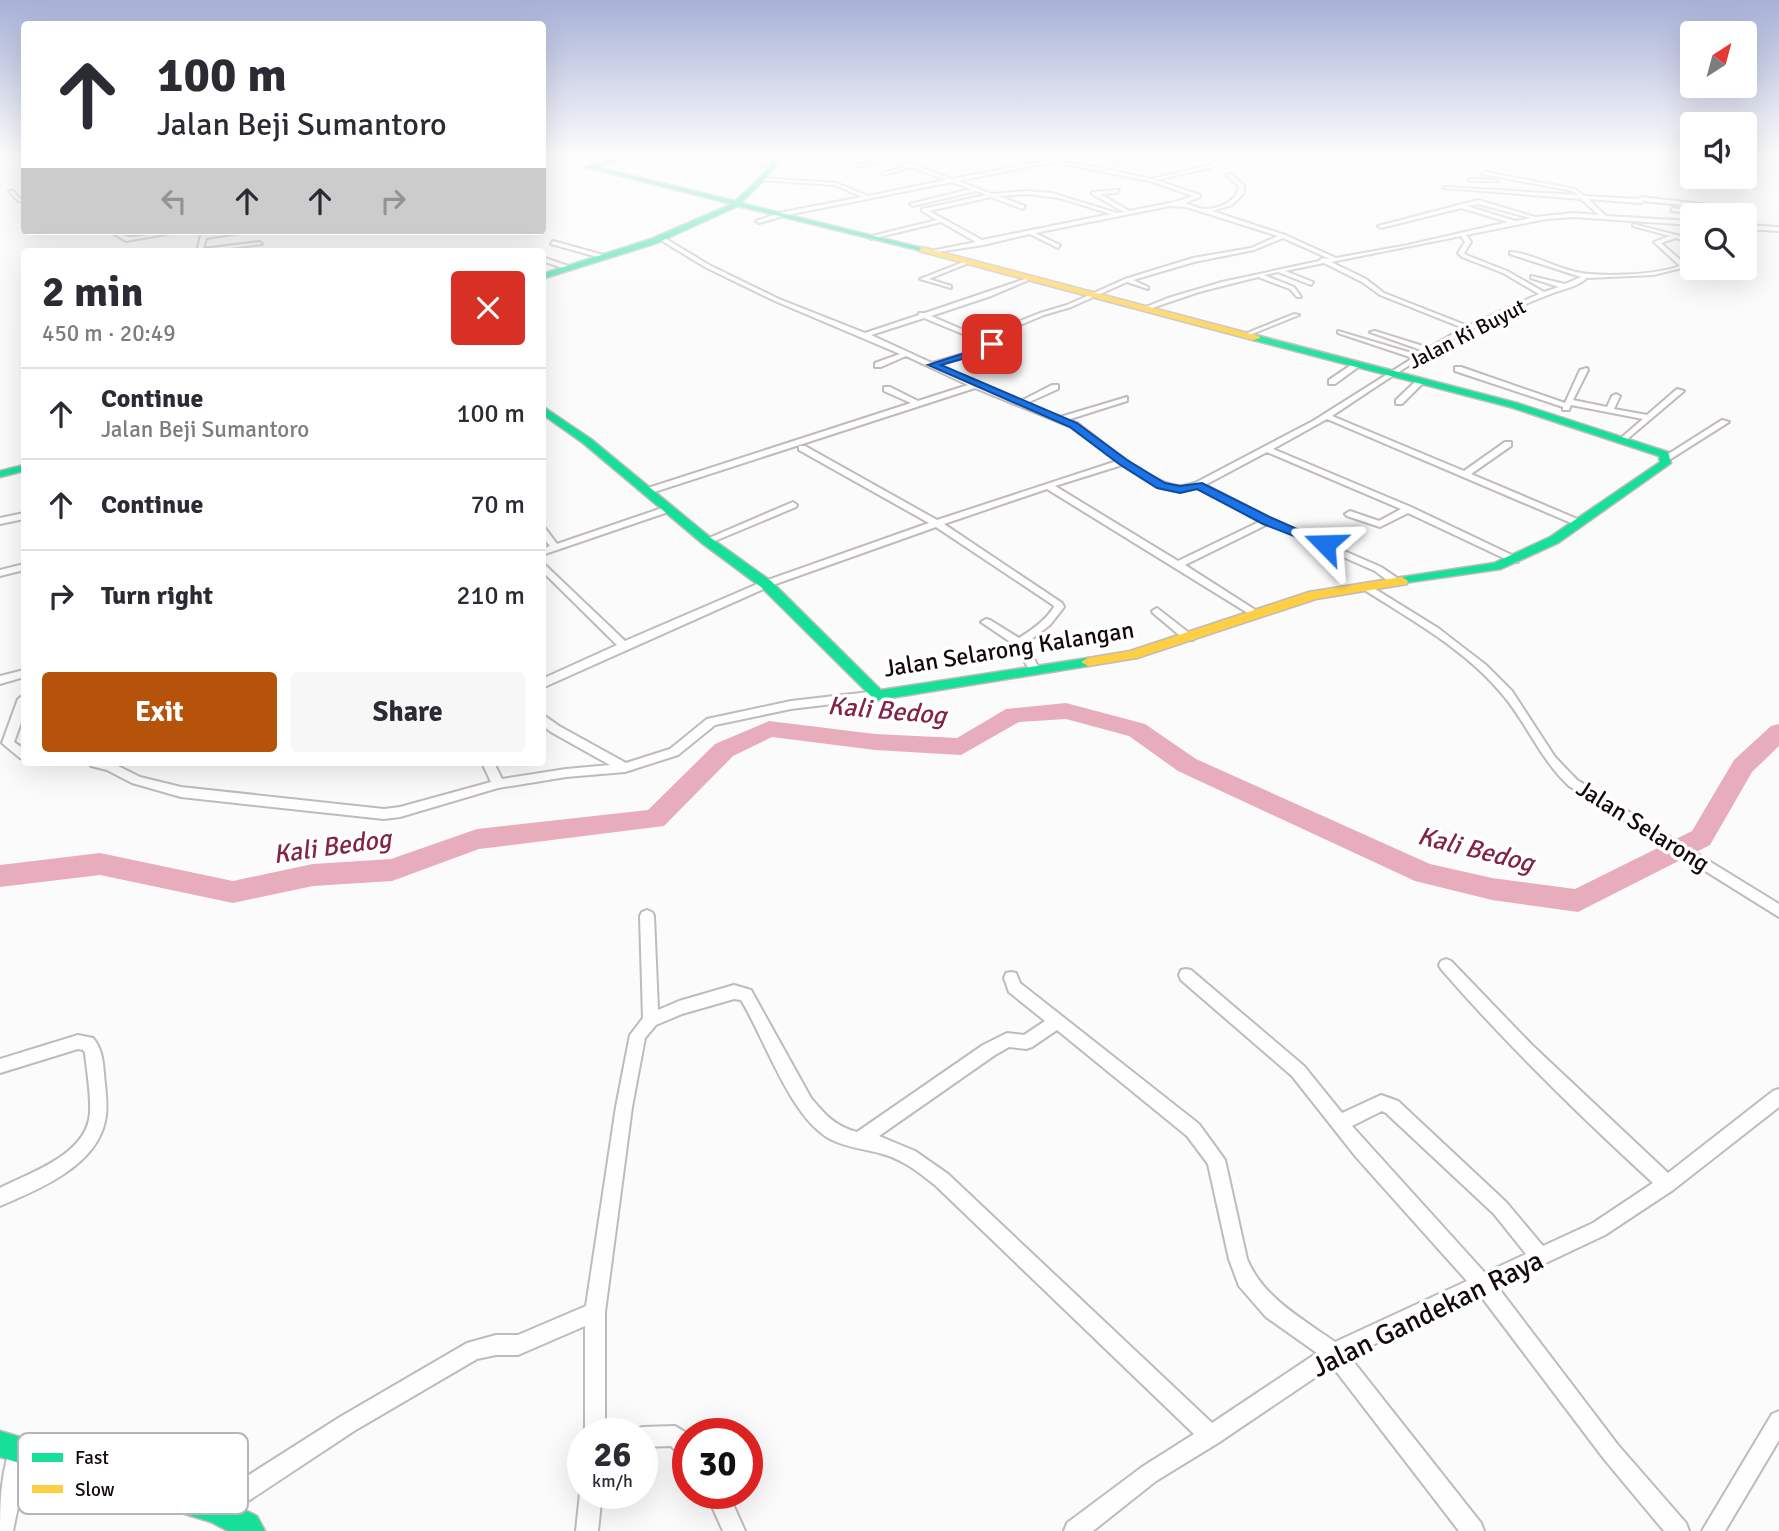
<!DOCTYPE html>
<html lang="en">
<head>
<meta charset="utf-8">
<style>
  body { margin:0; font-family:Signika,sans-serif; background:#f7f7f7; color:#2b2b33; height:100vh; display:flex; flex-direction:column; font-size:26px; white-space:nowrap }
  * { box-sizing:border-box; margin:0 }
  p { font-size:23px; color:#7c7c81 }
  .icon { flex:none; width:38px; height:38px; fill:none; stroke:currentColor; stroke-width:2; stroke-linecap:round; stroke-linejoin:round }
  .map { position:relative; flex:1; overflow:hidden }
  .details { position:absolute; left:21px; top:248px; width:525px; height:518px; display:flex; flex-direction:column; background:#fff; border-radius:7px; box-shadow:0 7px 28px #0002 }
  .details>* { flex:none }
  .top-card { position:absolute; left:21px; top:21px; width:525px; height:214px; border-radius:7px; box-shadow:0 7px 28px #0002; background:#fff; color:#2b2b33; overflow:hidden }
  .needle { width:46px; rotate:36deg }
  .tools { position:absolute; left:1680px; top:21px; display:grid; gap:14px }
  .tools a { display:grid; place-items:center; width:77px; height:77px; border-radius:7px; background:#fff; box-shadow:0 7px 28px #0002; font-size:35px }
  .speed { position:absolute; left:567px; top:1418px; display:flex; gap:14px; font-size:35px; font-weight:700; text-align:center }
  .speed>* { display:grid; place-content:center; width:91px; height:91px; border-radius:50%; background:#fff; box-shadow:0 7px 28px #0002; line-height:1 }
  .speed small { font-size:18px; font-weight:400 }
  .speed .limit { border:10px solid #d22; background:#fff; color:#111 }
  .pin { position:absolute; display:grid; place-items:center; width:60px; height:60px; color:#fff; margin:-30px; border-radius:14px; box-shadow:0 4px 10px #0006 }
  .me { position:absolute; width:77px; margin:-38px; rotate:292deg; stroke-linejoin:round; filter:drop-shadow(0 0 5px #0008) }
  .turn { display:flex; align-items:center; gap:24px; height:147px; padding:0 21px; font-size:32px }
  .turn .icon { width:91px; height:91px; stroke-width:2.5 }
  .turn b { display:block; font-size:49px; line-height:60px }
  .lanes { display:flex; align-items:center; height:66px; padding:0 21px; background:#0003; justify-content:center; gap:35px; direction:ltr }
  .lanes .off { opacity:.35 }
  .round { display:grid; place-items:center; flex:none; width:74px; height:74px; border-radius:7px; background:#f7f7f7 }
  .head { display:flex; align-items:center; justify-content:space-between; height:119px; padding:0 21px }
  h1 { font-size:42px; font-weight:700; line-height:52px }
  .primary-button { display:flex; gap:14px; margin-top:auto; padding:14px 21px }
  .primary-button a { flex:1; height:80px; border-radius:7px; background:#b45309; color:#fff; font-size:28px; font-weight:700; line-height:80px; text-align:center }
  .primary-button a+a { background:#f7f7f7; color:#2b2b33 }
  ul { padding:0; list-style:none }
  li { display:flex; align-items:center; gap:21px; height:91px; padding:0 21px; border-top:2px solid #e1e1e2 }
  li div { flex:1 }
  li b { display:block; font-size:26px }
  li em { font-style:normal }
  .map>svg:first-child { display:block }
</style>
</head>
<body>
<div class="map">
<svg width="1779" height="1531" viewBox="0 0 1779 1531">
  <rect width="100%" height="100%" fill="#fbfbfb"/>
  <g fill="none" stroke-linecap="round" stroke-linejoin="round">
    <polygon fill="#e7adbd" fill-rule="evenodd" points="1066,703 1145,724 1196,759 1430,864 1492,878 1575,889 1692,831 1734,760 1771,726 1779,724 1779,746 1752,772 1710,845 1578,912 1492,900 1415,881 1178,771 1129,736 1066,719 1019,722 961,755 875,750 772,737 733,756 664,826 479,849 392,881 313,886 233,903 100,875 0,887 0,865 100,853 233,881 313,864 391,859 477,829 648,810 715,744 769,721 875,734 957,738 1006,709"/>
    <defs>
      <g id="street">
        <polygon points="726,155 732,155 773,166 771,167"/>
        <path d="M865,155H871L917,166L952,179L1051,160L1066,155H1071L1057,161L1098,168L1149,155L1104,169L1151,179L1205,166L1231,155L1255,157L1264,155L1256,159L1236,156L1209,168L1156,180L1200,195V197L1185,203C1192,205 1201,210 1208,209C1221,208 1238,200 1239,186L1226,175L1230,174L1244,185V193L1232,205L1212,211L1285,235L1336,258L1408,245L1508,222L1461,208L1381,228L1378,226L1478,200L1535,217L1573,213L1599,215L1581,199L1443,188L1445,187L1578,195L1573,191L1482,174L1484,172L1575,189L1584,196L1639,199L1641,197L1745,209L1742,211L1643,201L1641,203L1588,199L1606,216L1692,221V225L1573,217L1546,219L1466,235L1471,242L1464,253L1466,255L1507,271L1544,292L1559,287L1531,278V276L1565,284L1581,277L1510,254V252C1530,253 1552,266 1572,271C1597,278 1656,275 1680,266L1654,242L1670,236L1633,226V224L1692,239V243L1676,238L1661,243L1686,265V267L1653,275L1587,278C1576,288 1562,289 1548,295C1522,305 1495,317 1470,330C1422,355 1377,386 1332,416L1464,471L1505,442H1511V446L1471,474L1582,521V525H1576L1327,419L1273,449L1411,507L1518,558V562H1512L1408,513L1380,527L1347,516L1345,514L1350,511L1379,521L1401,509L1267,452L1205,485L1271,519L1381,567L1400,580V584H1392L1375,571L1268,524L1185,565L1260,613L1259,615H1251L1047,489L944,524L1062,603L1064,607L1050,625L1025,644L1040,669L1038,671H1030L1015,645L981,622L986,619L990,620L1019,638C1032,630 1045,621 1054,607L1053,605L936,527L770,586L542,688V679L617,645L542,571V562L625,641L762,582L929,523L799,450V446H805L937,520L1117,461L1071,427L975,388L651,493H645V489L911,403L884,391V387H890L918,401L968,385L906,356L881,367H875V363L900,354L775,301L705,267L659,239V237H663L709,265L779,299L865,333L919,315V313H925L1031,277V279L991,296L931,316L980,337L1040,313L1067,305L1125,279L1193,258L1251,248L1278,236L1186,207L1170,206L1035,233L1060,245L1058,248L1030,234L983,245L931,253V251L976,242L941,222L871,239L868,237L937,220L922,211V209L986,195L976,191L913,206L910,204L971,189L952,182L787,215L759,223L756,221L783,212L862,197L835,185L760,180L762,178L836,183L868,196L946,180L911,167L883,175V173L906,166L884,161L858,167V165L879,159ZM1052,162L1150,181L1193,196C1173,204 1151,206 1129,211L1100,194L1117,193L1119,190L1092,192V194L1124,212L1117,213L1051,193L1027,191L992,194L958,181ZM1027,194L1060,198L1111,214L982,240L929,211L991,197L1023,209L1025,206L998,196ZM1478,204L1531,218L1515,221L1467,206ZM1461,236L1465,242L1458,253L1462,257L1503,273L1539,294L1468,326L1384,293L1366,279L1331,262ZM1283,238L1330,259L1322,258L1319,261L1222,282L1168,298L1141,309L1146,310L1199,292L1258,277L1290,289L1297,297H1301L1294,287L1264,275L1278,272L1311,285L1313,282L1285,271L1324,263L1362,282L1380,295L1463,328L1429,348L1375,331L1370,332L1424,351L1418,355L1338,331V333L1413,358L1313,421L1195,483C1190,484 1184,486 1179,486C1152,485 1100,440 1077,423L1067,420L1127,401V397L1060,417L1027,403L1058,389V385H1052L1021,401L938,365L995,348V346L984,340L1044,315L1071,307L1127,282L1148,289V287L1133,280L1194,262L1254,250ZM924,318L975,339L987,347L932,363L871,335ZM1122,465L1158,487L1180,492L1197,488L1261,521L1178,561L1055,486Z"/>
        <polygon points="1471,179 1496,180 1498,181 1469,181"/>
        <polygon points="9,191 13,191 22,201 18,201"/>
        <polygon points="1673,208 1706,213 1709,215 1671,211"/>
        <polygon points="1745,225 1779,227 1779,231 1745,229"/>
        <path d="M109,231C118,231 123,237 131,237C148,236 164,231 182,231L126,241Z"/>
        <polygon points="202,231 208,231 207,235 252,231 206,238 203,249 259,242 262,244 197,252"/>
        <polygon points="553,241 607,256 608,257 605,259 551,244"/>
        <polygon points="542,257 571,267 572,268 569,270 542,261"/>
        <polygon points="966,261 971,262 929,279 951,286 951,288 920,279"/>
        <polygon points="1294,314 1299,315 1247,336 1242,335"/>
        <polygon points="1354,363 1361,365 1335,384 1329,384 1329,380"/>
        <polygon points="1455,367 1461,367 1565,403 1580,370 1587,368 1588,370 1573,400 1607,407 1612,396 1616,394 1620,396 1614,409 1647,415 1677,389 1684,391 1625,441 1621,439 1622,437 1643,419 1571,405 1569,410 1563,410 1563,407 1455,371"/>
        <polygon points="1417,380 1424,382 1402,404 1396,404 1396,400"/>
        <polygon points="1722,420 1729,422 1669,460 1662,458"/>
        <polygon points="793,502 797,505 796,507 710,543 707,544 702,541"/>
        <polygon points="668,506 671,507 671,511 542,555 542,549 550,546 542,537 542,527 545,528 557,544"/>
        <polygon points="24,513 24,519 0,524 0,518"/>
        <polygon points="24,564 24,570 0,576 0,570"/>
        <path d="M1367,584L1438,628L1486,665L1512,691L1555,757L1577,780L1779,904V917L1569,786C1540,759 1527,723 1502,694C1465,649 1411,620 1363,589L1362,587Z"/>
        <polygon points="1157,608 1193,636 1194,638 1193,640 1185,640 1153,613 1152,611"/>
        <polygon points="24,670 24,677 0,684 0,676"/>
        <polygon points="878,691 882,692 884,695 882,698 791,709 715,725 678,755 625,772 566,777 498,788 400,817 384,819 181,797 132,783 107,770 91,766 89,763 112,763 140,777 181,787 384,809 400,807 491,782 482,763 494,763 502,779 566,769 610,765 551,732 542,725 542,714 559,726 626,763 670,749 707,719 791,701"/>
        <polygon points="24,695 24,714 14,742 24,749 24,759 20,758 2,743 18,699"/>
        <path d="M647,910L652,912L654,916L658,1010L679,1001L734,985L751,990L811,1098C824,1114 836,1127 857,1132L983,1045L1007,1033L1024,1035L1045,1021L1009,992L1004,978L1006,973L1011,972L1016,973L1020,983L1199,1124L1225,1160L1247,1259C1263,1298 1303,1319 1335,1342L1467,1281L1356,1157L1292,1076L1181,980L1179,975L1181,970L1186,969L1191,970L1304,1066L1342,1113L1381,1095L1398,1101L1506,1202L1543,1246L1593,1223L1653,1183C1579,1115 1507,1045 1441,969L1439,965L1441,961L1446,959L1451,961L1532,1045L1668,1173L1773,1091L1779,1089V1107L1673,1190L1605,1235L1497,1286L1618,1445L1686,1523L1689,1531H1664L1604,1459L1480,1295L1349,1356L1481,1523L1484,1531H1459L1332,1366L1218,1443L1156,1481L1093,1531H1064L1067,1523L1142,1467L1194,1434L936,1186C921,1174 905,1161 886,1155C867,1149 847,1148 830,1139C790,1117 765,1039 741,1000L734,999L682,1014L656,1025L645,1038L632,1107L605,1312V1433H585V1326L518,1355H496L477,1359L354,1431L224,1517L216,1520L208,1517L205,1509L208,1501L340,1417L467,1343L496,1335H518L586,1306L616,1107L630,1035L643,1018L640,916L642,912ZM1057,1030L1187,1136L1208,1164L1229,1259L1239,1286L1266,1317L1317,1353L1212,1423L948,1174L915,1151L879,1136L995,1055L1009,1047L1026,1049L1032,1047ZM1382,1111L1386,1113L1494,1214L1526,1254L1485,1273L1352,1126Z"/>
        <path d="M78,1035L93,1038C104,1051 103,1067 105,1084C106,1096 108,1109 105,1121C96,1166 38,1190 0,1206V1188C31,1172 87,1155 90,1113C91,1093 87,1073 85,1053L83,1050L78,1049L0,1073V1059Z"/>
        <polygon points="1779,1411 1779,1440 1725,1531 1702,1531 1772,1414"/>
        <polygon points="675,1426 688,1434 688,1459 681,1456 671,1446 642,1447 642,1433 633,1433 635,1430 642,1427"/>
        <path d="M20,1438L27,1441L30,1448L13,1531H0C0,1500 1,1470 13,1441Z"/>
        <polygon points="583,1487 583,1493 602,1493 598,1531 576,1531 580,1493"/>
        <polygon points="706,1493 728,1493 745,1531 723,1531"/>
      </g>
      <g id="fast">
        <polygon points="628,155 636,155 596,167 735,201 760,178 778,155 784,155 764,180 741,203 926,249 922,251 738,206 657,243 542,279 542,274 651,239 732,204 586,167"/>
        <polygon points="1256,335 1517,403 1668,452 1671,463 1558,543 1501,569 1397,584 1396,581 1402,577 1494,563 1550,537 1660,462 1659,456 1510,407 1253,340 1253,336"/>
        <polygon points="542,406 591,439 711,538 771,581 881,690 1088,658 1095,662 1088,666 878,700 873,698 761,587 703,544 583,443 542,414"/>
        <polygon points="24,465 24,471 0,477 0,471"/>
        <polygon points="0,1431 216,1496 257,1516 265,1531 228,1531 211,1522 0,1457"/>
      </g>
      <g id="slow">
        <polygon points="922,247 1259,336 1260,338 1253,340 919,251"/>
        <polygon points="1402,577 1408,581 1407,584 1316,599 1137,658 1088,666 1081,662 1088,658 1130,651 1309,592"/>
      </g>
    </defs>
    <use href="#street" stroke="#c0babb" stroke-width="4"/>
    <use href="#fast" stroke="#c0babb" stroke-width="3"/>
    <use href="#slow" stroke="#c0babb" stroke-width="3"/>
    <use href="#street" fill="#fefefe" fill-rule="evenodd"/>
    <use href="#fast" fill="#16e098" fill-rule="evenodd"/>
    <use href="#slow" fill="#ffcf43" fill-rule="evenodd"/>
  </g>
  <linearGradient id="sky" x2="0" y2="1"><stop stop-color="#a7b1d7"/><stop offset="0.42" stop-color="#fdfdfd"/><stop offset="1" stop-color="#fdfdfd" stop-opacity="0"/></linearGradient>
  <rect width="1779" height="369" fill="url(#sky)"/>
  <polygon fill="#1a73e8" stroke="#114b97" stroke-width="2" points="989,342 997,344 994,350 941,365 1077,423 1127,460 1165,483 1180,486 1202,483 1272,518 1331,544 1320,546 1263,524 1197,489 1180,493 1157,488 1119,464 1070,427 928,365 987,346"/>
  <g text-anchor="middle" stroke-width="7" stroke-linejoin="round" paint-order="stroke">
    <g font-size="21" fill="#16090d" stroke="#fff">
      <text transform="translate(1467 334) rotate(-27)" y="7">Jalan Ki Buyut</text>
    </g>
    <g font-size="24" fill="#16090d" stroke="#fff">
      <text transform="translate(1009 649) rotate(-9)" y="8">Jalan Selarong Kalangan</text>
      <text transform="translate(1643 826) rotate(32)" y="8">Jalan Selarong</text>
    </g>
    <g font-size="26" font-style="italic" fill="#832347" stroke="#fff">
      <text transform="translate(887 710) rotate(5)" y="9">Kali Bedog</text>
      <text transform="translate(332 846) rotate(-8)" y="9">Kali Bedog</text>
      <text transform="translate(1476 849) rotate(14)" y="9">Kali Bedog</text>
    </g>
    <g font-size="28" fill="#16090d" stroke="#fff">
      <text transform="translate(1427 1313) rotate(-26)" y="10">Jalan Gandekan Raya</text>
    </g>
  </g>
  <rect x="18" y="1433" width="230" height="81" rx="10" fill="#fff" stroke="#b9b5b6" stroke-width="2"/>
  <rect x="32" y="1453" width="31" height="9" fill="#16e098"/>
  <rect x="32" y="1485" width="31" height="8" fill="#ffcf43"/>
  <g font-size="19" fill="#16090d">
    <text x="75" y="1464">Fast</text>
    <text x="75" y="1496">Slow</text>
  </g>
</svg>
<div class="tools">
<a><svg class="needle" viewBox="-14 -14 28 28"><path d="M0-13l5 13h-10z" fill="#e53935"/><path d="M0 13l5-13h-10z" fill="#7c7c81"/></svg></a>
<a><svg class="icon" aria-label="sound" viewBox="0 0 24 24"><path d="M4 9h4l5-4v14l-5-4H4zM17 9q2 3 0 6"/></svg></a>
<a><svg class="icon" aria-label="search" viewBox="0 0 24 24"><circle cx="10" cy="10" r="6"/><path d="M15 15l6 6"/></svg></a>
</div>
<div class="speed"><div>26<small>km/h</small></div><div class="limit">30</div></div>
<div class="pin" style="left:992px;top:344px;background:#d93025"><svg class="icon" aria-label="arrive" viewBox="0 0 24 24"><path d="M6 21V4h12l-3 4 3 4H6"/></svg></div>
<svg class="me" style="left:1325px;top:544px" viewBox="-20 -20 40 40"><path d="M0-17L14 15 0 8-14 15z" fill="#1a73e8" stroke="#fff" stroke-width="4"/></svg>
<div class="top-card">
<div class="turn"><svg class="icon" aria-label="ahead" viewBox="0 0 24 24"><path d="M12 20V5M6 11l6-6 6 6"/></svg><div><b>100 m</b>Jalan Beji Sumantoro</div></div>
<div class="lanes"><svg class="icon off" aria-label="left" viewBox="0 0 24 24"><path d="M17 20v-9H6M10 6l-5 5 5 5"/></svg><svg class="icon" aria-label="ahead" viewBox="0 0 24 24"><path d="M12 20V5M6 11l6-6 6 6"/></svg><svg class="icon" aria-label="ahead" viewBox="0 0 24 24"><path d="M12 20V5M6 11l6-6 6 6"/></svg><svg class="icon off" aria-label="right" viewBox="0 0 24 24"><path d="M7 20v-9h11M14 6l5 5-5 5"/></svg></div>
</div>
<section class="details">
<div class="head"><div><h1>2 min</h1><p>450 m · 20:49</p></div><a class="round" style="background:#d93025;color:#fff"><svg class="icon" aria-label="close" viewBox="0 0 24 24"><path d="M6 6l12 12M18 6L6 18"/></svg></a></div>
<ul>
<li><svg class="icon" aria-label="ahead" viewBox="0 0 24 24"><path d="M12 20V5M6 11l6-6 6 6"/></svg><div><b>Continue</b><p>Jalan Beji Sumantoro</p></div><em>100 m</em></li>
<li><svg class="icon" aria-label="ahead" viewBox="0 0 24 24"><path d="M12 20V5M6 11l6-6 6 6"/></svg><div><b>Continue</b></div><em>70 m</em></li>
<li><svg class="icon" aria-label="right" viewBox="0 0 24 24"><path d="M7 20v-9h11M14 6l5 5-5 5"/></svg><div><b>Turn right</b></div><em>210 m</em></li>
</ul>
<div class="primary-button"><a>Exit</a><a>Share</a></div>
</section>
</div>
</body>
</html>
